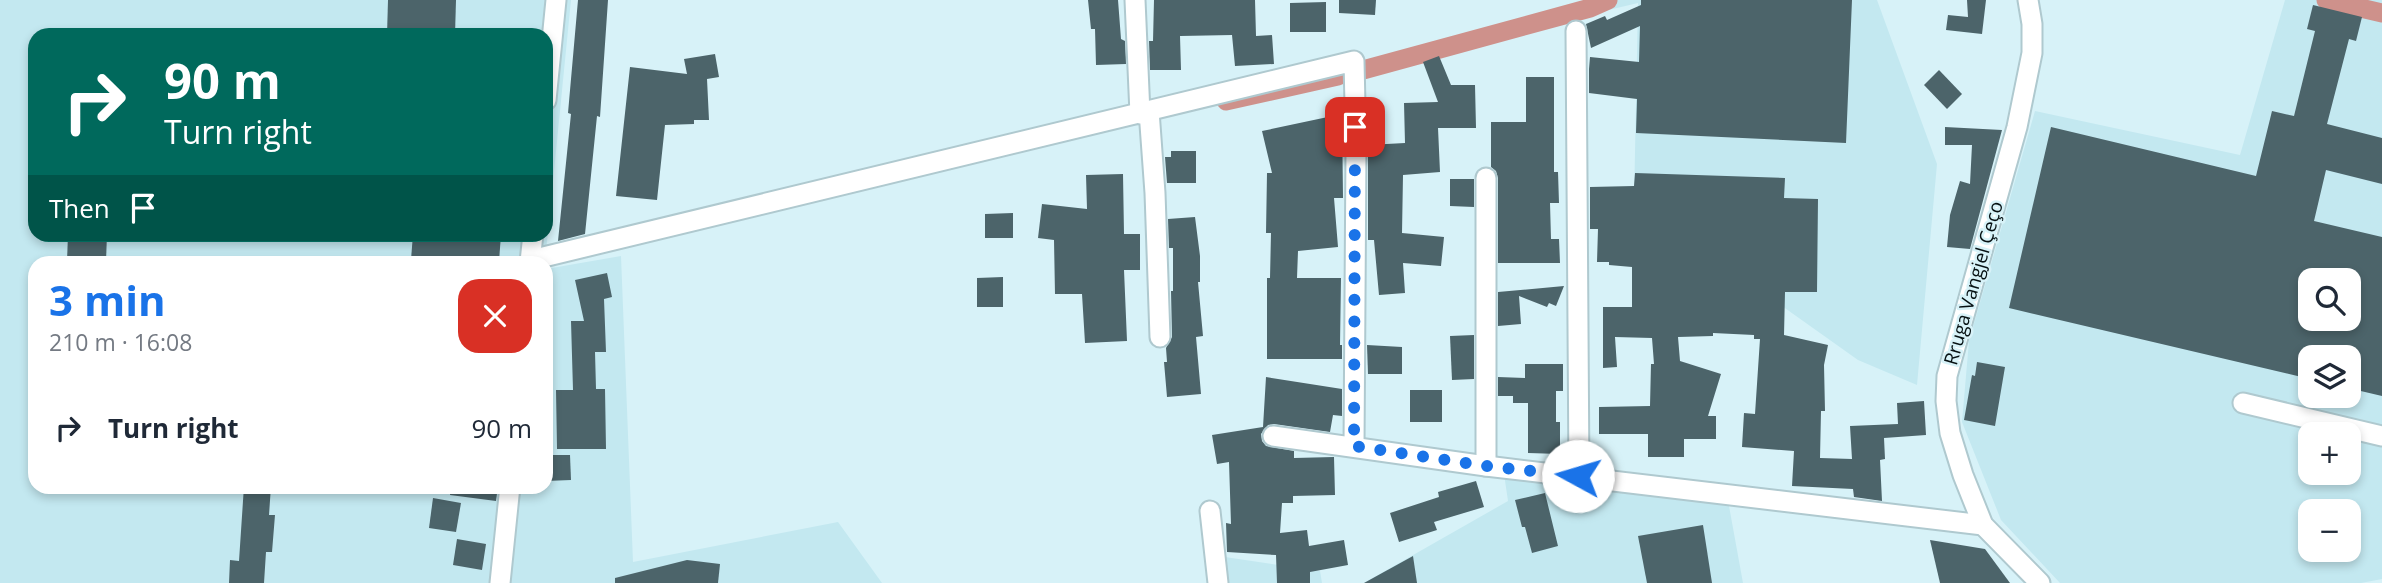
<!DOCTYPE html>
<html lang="en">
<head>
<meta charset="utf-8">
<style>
  body { margin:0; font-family:"Open Sans",sans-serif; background:#f2f2f3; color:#1f2937; height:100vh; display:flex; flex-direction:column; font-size:26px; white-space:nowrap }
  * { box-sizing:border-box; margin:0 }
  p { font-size:23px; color:#747a83 }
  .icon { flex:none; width:38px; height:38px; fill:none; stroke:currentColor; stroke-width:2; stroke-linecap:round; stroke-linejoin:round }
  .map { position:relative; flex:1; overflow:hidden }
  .sheet { position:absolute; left:28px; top:256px; width:525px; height:238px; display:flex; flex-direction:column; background:#fff; border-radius:21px; box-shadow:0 4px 10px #0003 }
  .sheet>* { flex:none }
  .top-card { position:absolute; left:28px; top:28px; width:525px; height:214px; border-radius:21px; box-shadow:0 4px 10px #0003; background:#00695c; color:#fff; overflow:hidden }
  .fabs { position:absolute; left:2298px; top:268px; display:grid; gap:14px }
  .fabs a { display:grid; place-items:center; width:63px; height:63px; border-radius:14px; background:#fff; box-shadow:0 4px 10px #0003; font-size:35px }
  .pin { position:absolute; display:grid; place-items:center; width:60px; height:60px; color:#fff; margin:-30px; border-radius:14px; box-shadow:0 4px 10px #0006 }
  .me { position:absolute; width:77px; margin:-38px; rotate:276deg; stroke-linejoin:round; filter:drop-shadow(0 0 5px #0008) }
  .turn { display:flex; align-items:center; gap:24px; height:147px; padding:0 21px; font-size:32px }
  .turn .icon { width:91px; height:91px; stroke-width:2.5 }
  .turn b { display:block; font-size:49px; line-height:60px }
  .then { display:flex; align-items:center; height:66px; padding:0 21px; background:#0003; gap:14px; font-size:26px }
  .round { display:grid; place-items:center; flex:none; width:74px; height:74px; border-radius:21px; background:#f2f2f3 }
  .overview { display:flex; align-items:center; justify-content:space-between; height:119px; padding:0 21px }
  h1 { font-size:42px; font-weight:700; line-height:52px; color:#1a73e8 }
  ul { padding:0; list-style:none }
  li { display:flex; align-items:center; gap:21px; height:105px; padding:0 21px }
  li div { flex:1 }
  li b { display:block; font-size:26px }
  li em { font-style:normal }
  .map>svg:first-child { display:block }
</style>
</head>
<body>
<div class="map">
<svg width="2382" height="583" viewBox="0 0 2382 583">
  <rect width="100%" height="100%" fill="#d7f2f8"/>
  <g fill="#c3e8f0" fill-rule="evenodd">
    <path d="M0,0H571L545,262H35V486H546V269L621,256L633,562L838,522L882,583H0ZM35,35H546V234H35Z"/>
    <polygon points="1600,0 1877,0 1937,164 1917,385 1858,360 1782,306 1632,302 1638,3 1600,12"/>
    <path d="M2285,0H2382V579L2361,583H2060L2001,520L1962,422L1969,341L2035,111L2240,155ZM2310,280H2348V318H2310ZM2310,357H2348V396H2310ZM2310,434H2348V472H2310ZM2310,511H2348V550H2310Z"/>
    <polygon points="1503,467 1727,495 1743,583 1364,583 1508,501"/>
    <polygon points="1225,557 1320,571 1322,583 1227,583"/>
  </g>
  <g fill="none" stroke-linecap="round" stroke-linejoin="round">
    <g stroke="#ce918b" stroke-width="19">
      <polyline points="2326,0 2382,13"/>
      <polyline points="1363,70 1590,8 1608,0"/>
      <polyline points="1226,101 1338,76"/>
    </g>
  </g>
  <g fill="#4c646a" fill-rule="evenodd">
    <polygon points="388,0 456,0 455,35 387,35"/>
    <polygon points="578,0 608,0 600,117 597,116 585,234 558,241 571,114 568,113"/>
    <polygon points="1088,0 1118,0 1121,39 1125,41 1126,64 1096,65 1095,29 1091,29"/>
    <polygon points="1154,0 1255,0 1256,36 1272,35 1274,64 1235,66 1232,35 1180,36 1181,70 1150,70 1149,41 1153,41"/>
    <polygon points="1339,0 1376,0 1375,15 1339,13"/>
    <polygon points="1641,0 1852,0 1846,143 1636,133 1637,99 1589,93 1589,69 1590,57 1639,62 1640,26 1591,48 1586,24 1605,16 1607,20 1641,5"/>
    <polygon points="1967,0 1986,0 1982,34 1946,30 1948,15 1968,17"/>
    <polygon points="1326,2 1326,32 1290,32 1290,3"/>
    <path d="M2313,5L2362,17L2356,41L2349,39L2327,124L2382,138V184L2326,170L2314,221L2382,237V396L2348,388V357H2310V379L2009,308L2051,127L2256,176L2272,111L2294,116L2315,31L2307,29ZM2310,280H2348V318H2310Z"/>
    <polygon points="715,54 719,77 707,79 709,120 694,120 694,124 665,125 657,200 616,196 630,67 687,74 684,59"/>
    <polygon points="1439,56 1451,85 1475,85 1476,128 1438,128 1440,172 1403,175 1402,233 1444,237 1441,266 1403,263 1405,293 1379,295 1374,240 1368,240 1368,145 1405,143 1404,103 1438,102 1423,62"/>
    <polygon points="1939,70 1962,94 1947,109 1924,85"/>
    <polygon points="1526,77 1554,77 1554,172 1558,172 1559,203 1550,203 1551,239 1559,239 1560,263 1498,263 1498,178 1496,171 1491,167 1491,122 1526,122"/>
    <polygon points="1342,114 1343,198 1334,198 1338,247 1298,251 1297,278 1341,278 1340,345 1342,345 1342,359 1267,359 1267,278 1270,278 1271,233 1266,233 1267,173 1272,173 1262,131"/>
    <polygon points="1945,127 2002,130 1970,249 1947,247 1950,215 1960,181 1970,184 1972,145 1945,145"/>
    <polygon points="1171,151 1196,151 1196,183 1167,183 1165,157 1171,157"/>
    <polygon points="1635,173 1785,178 1784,198 1818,199 1817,292 1785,292 1784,335 1828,345 1824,365 1825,411 1821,411 1820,458 1852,459 1850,426 1898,424 1897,403 1924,401 1926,435 1884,438 1885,459 1880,460 1882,501 1854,497 1853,489 1792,486 1794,451 1742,447 1744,413 1755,414 1760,339 1754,339 1754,335 1713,333 1713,336 1678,337 1680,361 1721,374 1708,416 1716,416 1716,439 1684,439 1684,457 1648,457 1648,434 1599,434 1599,407 1650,406 1651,364 1654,364 1652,338 1615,337 1617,367 1603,368 1603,307 1632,307 1632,267 1609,265 1609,262 1597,262 1598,229 1590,229 1590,187 1634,186"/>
    <polygon points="1123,174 1124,234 1140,234 1140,270 1124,270 1127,341 1085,343 1082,294 1055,294 1054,240 1038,238 1042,204 1087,209 1086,175"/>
    <polygon points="1450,179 1474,179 1474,207 1450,206"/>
    <polygon points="1013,213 1013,238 985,238 985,214"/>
    <polygon points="1195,217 1200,256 1200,282 1198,282 1203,336 1196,337 1201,394 1167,397 1164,362 1167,362 1166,348 1172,337 1171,291 1173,291 1173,248 1169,248 1168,219"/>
    <polygon points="68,234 107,234 106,262 67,262"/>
    <polygon points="413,234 501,234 499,262 411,260"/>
    <polygon points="607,273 612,297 604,299 606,352 595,352 596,389 605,389 606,449 557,449 556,390 573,390 571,321 584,321 575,280"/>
    <polygon points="1003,277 1003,307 977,307 977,278"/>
    <polygon points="1564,286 1556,306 1549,303 1547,307 1519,296 1521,324 1498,326 1498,292"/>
    <polygon points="1474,335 1474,379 1452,380 1450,336"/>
    <polygon points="1367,345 1402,347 1402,374 1368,374"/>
    <polygon points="1977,362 2005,367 1995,426 1964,420 1972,375 1975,376"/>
    <polygon points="1525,364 1563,364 1563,391 1556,391 1556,422 1560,422 1560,454 1528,453 1528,403 1513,403 1513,396 1498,396 1498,377 1525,378"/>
    <polygon points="1266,377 1342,389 1342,416 1333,415 1330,432 1274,424 1268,425 1261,434 1262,441 1266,446 1294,451 1294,458 1334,457 1335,495 1293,496 1293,503 1282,503 1280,533 1307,530 1309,546 1344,540 1348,565 1310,572 1310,583 1277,583 1276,555 1227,552 1226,523 1231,524 1229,462 1217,464 1212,435 1263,427"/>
    <rect x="1410" y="390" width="32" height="32"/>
    <polygon points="546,455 570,455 571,480 546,481"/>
    <polygon points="1476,481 1484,507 1434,522 1437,530 1399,542 1390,513 1439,497 1438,492"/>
    <polygon points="244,486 271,486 269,515 275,515 272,552 266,552 264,583 229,583 230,560 239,561"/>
    <polygon points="451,486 498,486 496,501 450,495"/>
    <polygon points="1545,493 1558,546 1532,553 1525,527 1522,527 1515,500"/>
    <polygon points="433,498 461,503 456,532 429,528"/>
    <polygon points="1703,525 1712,583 1647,583 1638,536"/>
    <polygon points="457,539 486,544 482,570 453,565"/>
    <polygon points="1930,540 1985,549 2010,583 1940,583"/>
    <polygon points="1413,556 1417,583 1364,583"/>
    <polygon points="687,560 720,564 718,583 615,583 615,578"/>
  </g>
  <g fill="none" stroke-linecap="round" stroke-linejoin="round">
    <defs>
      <g id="minor">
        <polyline points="1135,0 1140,114"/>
        <polyline points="2028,0 2032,24 2032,53 2017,127 1947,376 1946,401 1950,433 1963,475 1983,525 2040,583"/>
        <polyline points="1576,31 1579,476"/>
        <polyline points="546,100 556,0"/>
        <polyline points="1149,111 1155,193 1160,337"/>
        <polyline points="1486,178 1486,466"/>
        <polyline points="531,260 1354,61 1356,149 1354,446"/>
        <polyline points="530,262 533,234"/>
        <polyline points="2243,403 2382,436"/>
        <polyline points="1273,436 1486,466 1983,525"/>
        <polyline points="1210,511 1218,583"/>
        <polyline points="500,583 510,486"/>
      </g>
    </defs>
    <use href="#minor" stroke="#afc9cf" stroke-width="23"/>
    <use href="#minor" stroke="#fff" stroke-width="19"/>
  </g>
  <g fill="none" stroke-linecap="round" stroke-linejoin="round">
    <polyline stroke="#1a73e8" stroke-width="12" stroke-dasharray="0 21.6" points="1355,127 1354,446 1486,466 1578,476"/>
  </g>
  <g text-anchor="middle" stroke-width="5" stroke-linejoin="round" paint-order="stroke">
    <g font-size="19" fill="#071113" stroke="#d7f2f8">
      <text transform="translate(1973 283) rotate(-74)" y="7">Rruga Vangjel Çeço</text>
    </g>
  </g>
</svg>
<div class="fabs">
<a><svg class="icon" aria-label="search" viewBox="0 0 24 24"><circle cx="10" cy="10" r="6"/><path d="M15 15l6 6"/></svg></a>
<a><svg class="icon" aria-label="layers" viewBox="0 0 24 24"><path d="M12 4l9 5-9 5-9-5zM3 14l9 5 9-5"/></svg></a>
<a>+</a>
<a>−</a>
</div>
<div class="pin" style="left:1355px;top:127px;background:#d93025"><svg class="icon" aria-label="arrive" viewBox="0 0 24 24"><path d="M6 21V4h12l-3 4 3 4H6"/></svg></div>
<svg class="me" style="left:1578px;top:476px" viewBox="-20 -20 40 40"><circle r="19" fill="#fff"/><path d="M0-13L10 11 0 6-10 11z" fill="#1a73e8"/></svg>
<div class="top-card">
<div class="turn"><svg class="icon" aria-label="right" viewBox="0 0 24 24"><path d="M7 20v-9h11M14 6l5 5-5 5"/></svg><div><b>90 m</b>Turn right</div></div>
<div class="then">Then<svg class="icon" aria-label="arrive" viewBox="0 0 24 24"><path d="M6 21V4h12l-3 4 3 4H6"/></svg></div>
</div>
<section class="sheet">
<div class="overview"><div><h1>3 min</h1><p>210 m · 16:08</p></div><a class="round" style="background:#d93025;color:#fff"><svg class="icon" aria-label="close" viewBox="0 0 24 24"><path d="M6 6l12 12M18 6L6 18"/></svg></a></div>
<ul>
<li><svg class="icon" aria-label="right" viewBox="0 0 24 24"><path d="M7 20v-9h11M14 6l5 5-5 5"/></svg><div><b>Turn right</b></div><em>90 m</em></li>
</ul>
</section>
</div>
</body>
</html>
